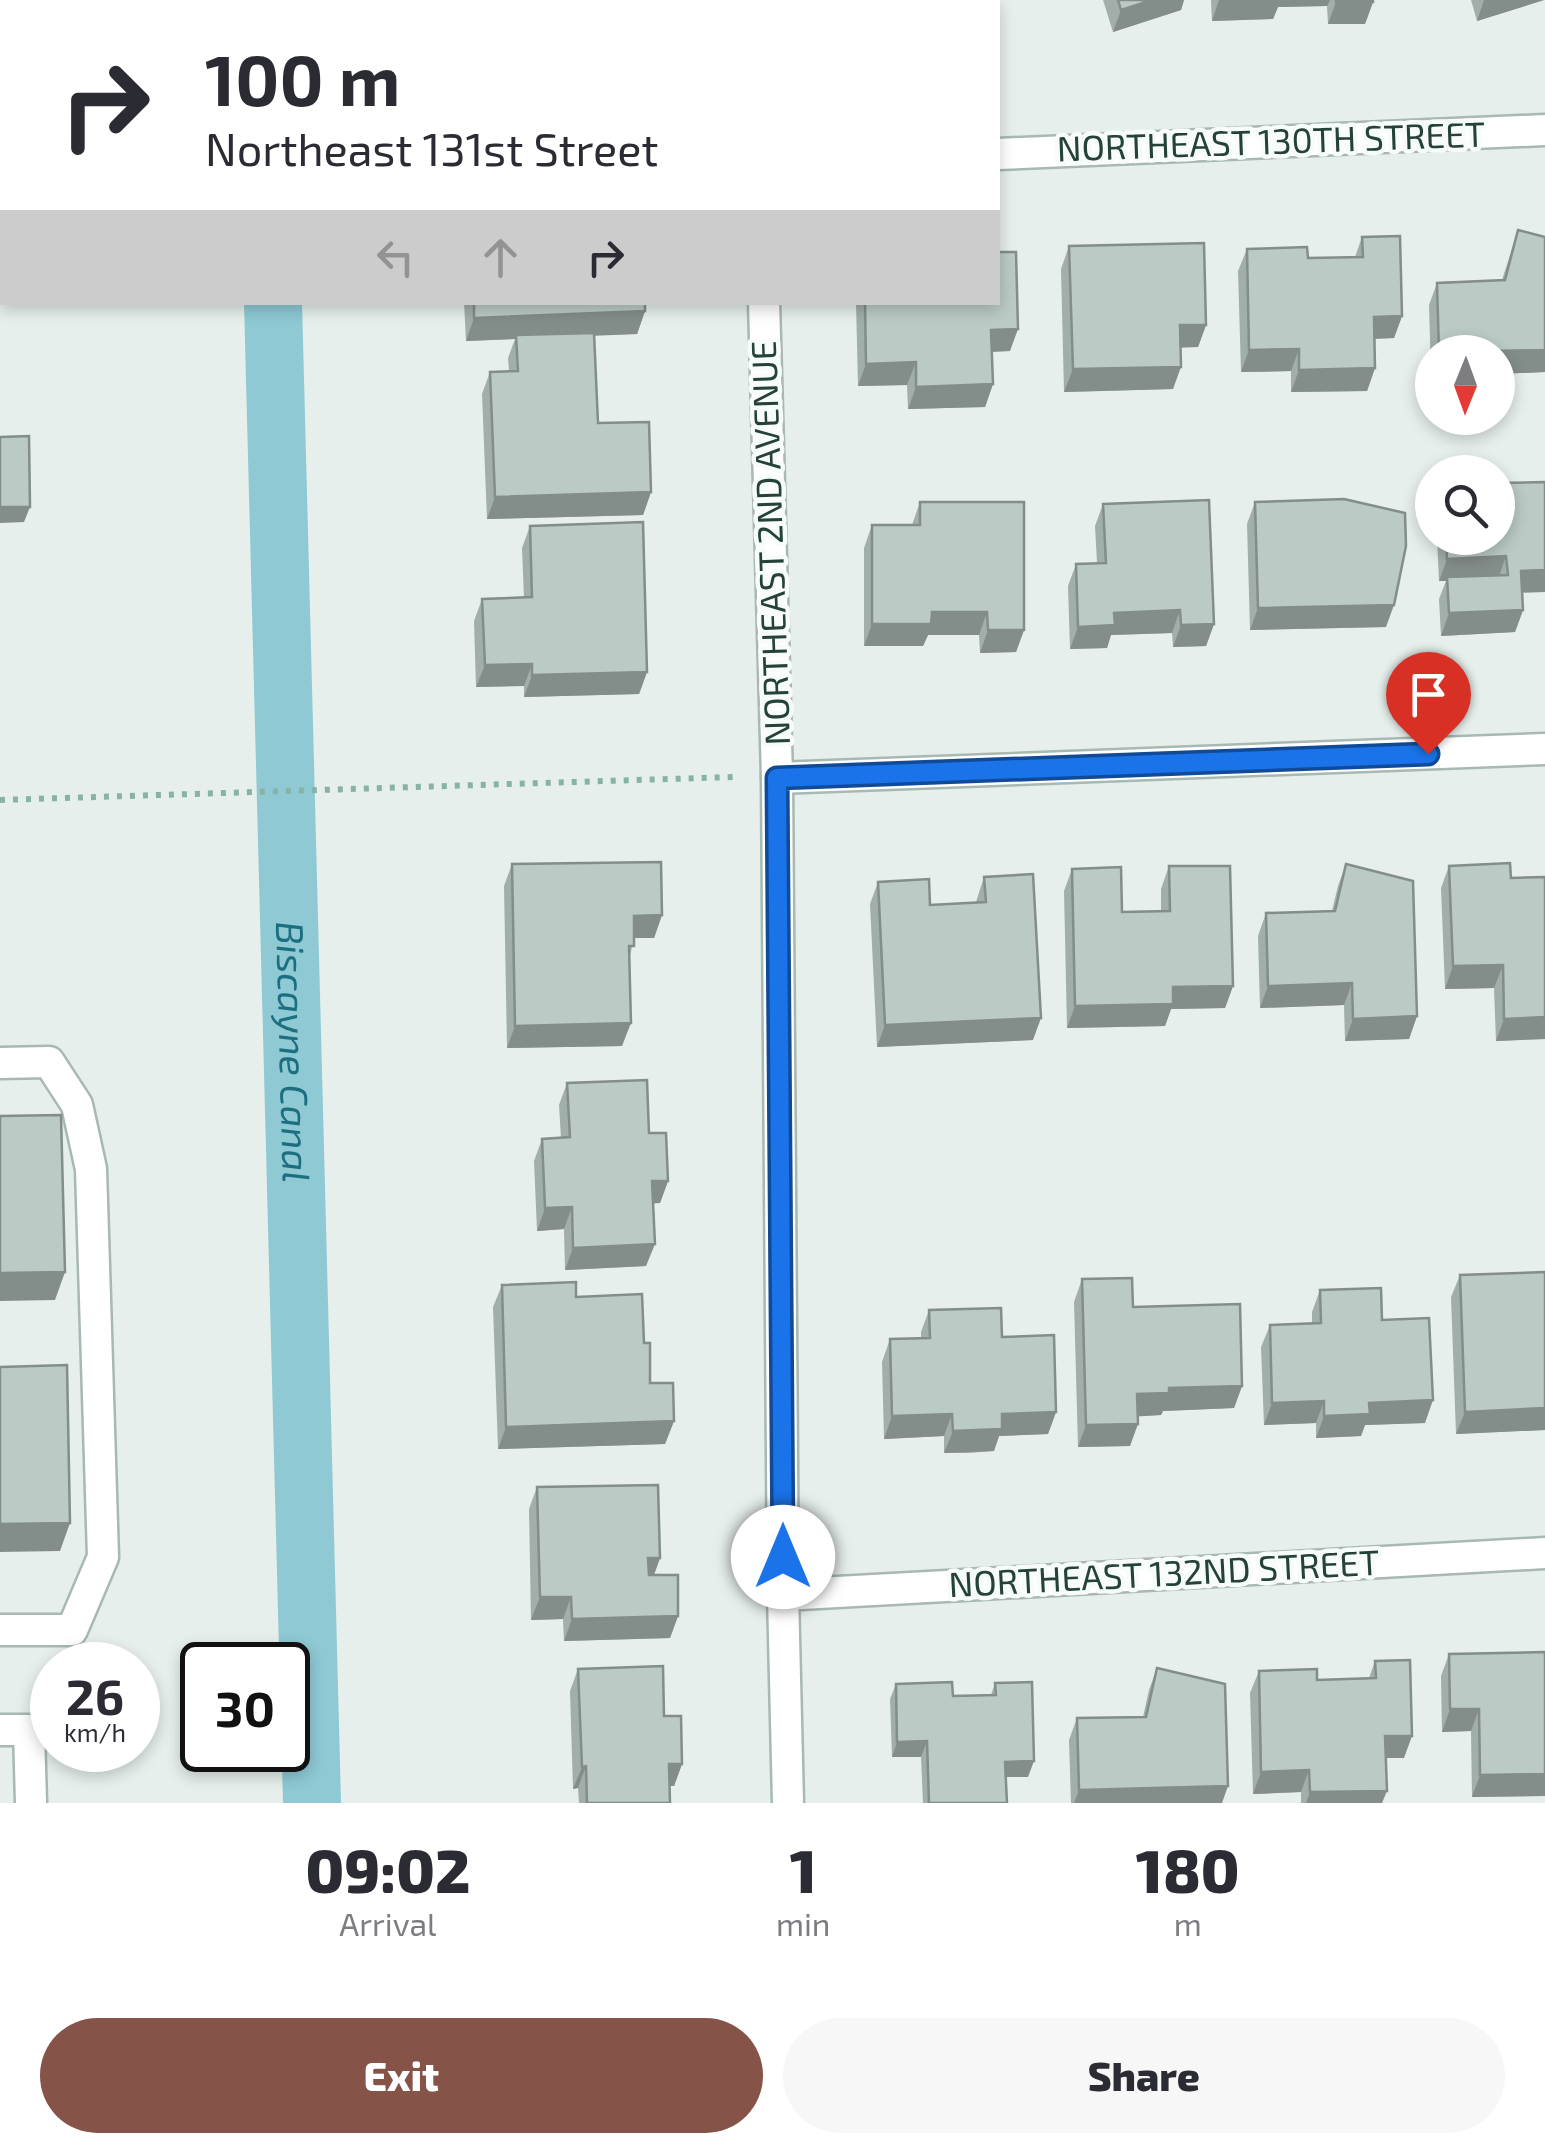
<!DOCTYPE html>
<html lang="en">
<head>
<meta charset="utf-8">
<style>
  body { margin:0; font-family:"Exo 2",sans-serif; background:#f7f7f7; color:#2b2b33; height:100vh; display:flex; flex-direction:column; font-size:38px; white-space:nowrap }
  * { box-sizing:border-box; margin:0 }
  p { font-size:32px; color:#7c7c81 }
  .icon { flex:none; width:55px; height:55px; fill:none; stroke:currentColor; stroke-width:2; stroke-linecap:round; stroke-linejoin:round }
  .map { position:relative; height:1803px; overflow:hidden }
  .drawer { display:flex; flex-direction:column; background:#fff; flex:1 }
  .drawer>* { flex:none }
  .hud { position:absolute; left:0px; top:0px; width:1000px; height:305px; box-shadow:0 5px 15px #0003; background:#fff; color:#2b2b33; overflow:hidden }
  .needle { width:65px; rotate:181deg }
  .tools { position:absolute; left:1415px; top:335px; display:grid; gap:20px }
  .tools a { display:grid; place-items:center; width:100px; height:100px; border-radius:50%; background:#fff; box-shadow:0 5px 15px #0003; font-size:50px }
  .speed { position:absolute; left:30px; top:1642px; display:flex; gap:20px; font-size:50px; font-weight:700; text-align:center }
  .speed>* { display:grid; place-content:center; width:130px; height:130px; border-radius:50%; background:#fff; box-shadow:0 5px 15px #0003; line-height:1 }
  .speed small { font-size:25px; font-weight:400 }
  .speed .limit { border:5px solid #111; border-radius:15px; background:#fff; color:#111 }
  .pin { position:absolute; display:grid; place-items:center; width:85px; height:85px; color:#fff; margin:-102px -42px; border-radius:50% 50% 50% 0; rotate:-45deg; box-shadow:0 0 10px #0007 }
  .pin .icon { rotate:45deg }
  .me { position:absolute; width:110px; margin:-55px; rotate:0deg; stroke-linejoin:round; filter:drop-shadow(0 0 8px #0008) }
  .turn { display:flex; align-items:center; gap:35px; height:210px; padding:0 40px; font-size:45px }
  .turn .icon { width:130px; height:130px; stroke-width:2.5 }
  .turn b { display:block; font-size:70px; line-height:85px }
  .lanes { display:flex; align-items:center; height:95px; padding:0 40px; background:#0003; justify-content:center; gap:50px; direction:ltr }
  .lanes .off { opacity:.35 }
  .eta { display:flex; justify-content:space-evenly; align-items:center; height:170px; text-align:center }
  .eta b { font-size:60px; font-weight:800; line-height:70px }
  .action { display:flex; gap:20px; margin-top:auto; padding:20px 40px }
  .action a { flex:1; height:115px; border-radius:60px; background:#855347; color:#fff; font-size:40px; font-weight:800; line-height:115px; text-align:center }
  .action a+a { background:#f7f7f7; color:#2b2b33 }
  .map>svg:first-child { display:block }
</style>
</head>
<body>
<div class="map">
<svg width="1545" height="1803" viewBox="0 0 1545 1803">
  <rect width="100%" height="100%" fill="#e6efeb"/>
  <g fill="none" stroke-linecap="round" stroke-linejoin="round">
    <g stroke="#8ec9d4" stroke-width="58">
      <polyline points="265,0 265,2"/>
      <path id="s1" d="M273,302L312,1803"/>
    </g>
    <defs>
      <g id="lane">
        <polyline points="0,1063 49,1062 77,1105 91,1169 103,1557 72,1630 0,1630"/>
        <polyline points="0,1730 29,1730 31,1803"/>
      </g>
      <g id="street">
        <polyline points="757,0 757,2"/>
        <polyline points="998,154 1545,130"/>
        <polyline points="764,302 777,778 783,1595 788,1803"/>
        <polyline points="777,778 1545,749"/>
        <polyline points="783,1595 1545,1553"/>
      </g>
    </defs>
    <use href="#lane" stroke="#a8b8b2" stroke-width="35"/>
    <use href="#street" stroke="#a8b8b2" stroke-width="35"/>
    <polyline stroke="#86b3a5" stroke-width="6" stroke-dasharray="5 8" stroke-linecap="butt" points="0,800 733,777"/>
    <use href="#lane" stroke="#fff" stroke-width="30"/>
    <use href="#street" stroke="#fff" stroke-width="30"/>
  </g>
  <g fill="#a1aea9">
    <polygon points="851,0 994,0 993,2 851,2"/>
    <polygon points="1103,0 1184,0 1181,10 1113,32"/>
    <polygon points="1211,0 1373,0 1373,2 1365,24 1328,24 1327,6 1278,7 1273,19 1212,21"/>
    <polygon points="1471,0 1544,0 1477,21"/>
    <polygon points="1518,230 1545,237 1545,372 1498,374 1498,352 1432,352 1432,376 1431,376 1429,305 1437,283 1502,280"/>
    <polygon points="1362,237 1402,316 1394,338 1374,339 1375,368 1367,391 1291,392 1291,371 1241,372 1238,271 1247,249 1308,258 1355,257"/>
    <polygon points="1069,246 1206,325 1198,347 1180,347 1173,389 1064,392 1061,269"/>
    <polygon points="464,302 645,302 645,311 637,334 594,335 598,423 651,492 643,515 487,519 482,394 490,372 509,371 508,358 515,339 466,341"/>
    <polygon points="856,302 998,302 1010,351 992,352 993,384 985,407 908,409 907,385 858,386"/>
    <polygon points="920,502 1024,630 1016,652 980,653 979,635 928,635 923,646 864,646 864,548 872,525 912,525"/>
    <polygon points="1255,502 1386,627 1250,630 1247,524"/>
    <polygon points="1103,504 1214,624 1206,646 1173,647 1172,633 1111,635 1107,648 1070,649 1068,586 1076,564 1097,563 1095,526"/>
    <polygon points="530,526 647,672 639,694 524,697 524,686 476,687 474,621 482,599 524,598 522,548"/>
    <polygon points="1437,538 1498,538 1522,593 1523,610 1515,632 1441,636 1439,599 1446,581 1439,581"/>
    <polygon points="512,864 662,915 654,938 634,938 629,960 622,1046 507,1048 504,886"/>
    <polygon points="1346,864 1417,1016 1409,1039 1345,1041 1344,1005 1260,1008 1258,936 1266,913 1332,911 1338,886"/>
    <polygon points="1169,866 1233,986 1225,1008 1171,1009 1165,1026 1067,1028 1064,891 1072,869 1122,912 1161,911 1161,889"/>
    <polygon points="1449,866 1511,878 1545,877 1545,1039 1496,1041 1494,988 1445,989 1441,888"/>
    <polygon points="984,877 1033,1040 877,1047 870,904 878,882 930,905 976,902"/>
    <polygon points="567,1083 649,1133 668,1181 660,1203 653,1203 646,1266 565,1270 564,1229 537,1231 534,1161 542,1139 561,1138 559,1105"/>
    <polygon points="1545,1272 1545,1430 1456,1434 1451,1297 1460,1275"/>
    <polygon points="1082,1279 1133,1307 1242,1386 1234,1408 1163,1411 1161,1415 1138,1416 1130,1446 1078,1447 1074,1302"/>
    <polygon points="502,1285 576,1297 644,1343 650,1383 674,1421 665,1444 498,1449 493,1307"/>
    <polygon points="1320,1290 1382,1320 1425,1423 1365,1425 1361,1436 1316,1438 1316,1423 1264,1425 1261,1347 1270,1325 1312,1324 1312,1312"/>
    <polygon points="929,1310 1002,1337 1056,1412 1048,1434 999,1436 994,1451 969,1453 944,1453 944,1436 884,1439 882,1362 890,1339 921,1338 921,1332"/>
    <polygon points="537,1487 660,1558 654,1575 678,1616 670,1638 564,1641 563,1619 531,1620 529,1509"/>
    <polygon points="1545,1652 1545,1796 1472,1797 1471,1731 1442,1732 1441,1676 1449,1654"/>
    <polygon points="1375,1661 1404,1758 1386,1758 1382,1803 1301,1803 1301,1792 1253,1794 1250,1693 1259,1671 1317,1680 1369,1678"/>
    <polygon points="1157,1668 1222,1803 1071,1803 1069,1740 1077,1718 1143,1717 1149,1690"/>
    <polygon points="578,1669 664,1716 682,1764 674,1786 670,1786 670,1803 579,1803 578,1788 573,1789 570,1691"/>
    <polygon points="995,1683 1028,1777 1006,1777 1007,1803 923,1803 921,1757 892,1757 890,1699 896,1684 953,1696 991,1695"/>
  </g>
  <g fill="#838d89">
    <polygon points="1152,0 1184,0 1181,10 1113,32 1121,10"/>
    <polygon points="1219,0 1330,0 1327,6 1278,7 1273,19 1212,21"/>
    <polygon points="1484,0 1544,0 1477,21"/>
    <polygon points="1336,2 1373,2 1365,24 1328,24"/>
    <polygon points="645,311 637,334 517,339 516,335 515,339 466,341 474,318"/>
    <polygon points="1402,316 1394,338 1366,339 1374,317"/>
    <polygon points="1180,325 1206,325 1198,347 1172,348"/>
    <polygon points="1018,329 1010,351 983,352 991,330"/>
    <polygon points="1299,349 1291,371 1241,372 1249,350"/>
    <polygon points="1545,350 1545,372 1498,374 1498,352 1480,352"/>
    <polygon points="916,362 907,385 858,386 866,364"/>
    <polygon points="1181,367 1173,389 1064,392 1073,369"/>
    <polygon points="1375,368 1367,391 1291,392 1299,370"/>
    <polygon points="993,384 985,407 908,409 916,387"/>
    <polygon points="651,492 643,515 487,519 495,497"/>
    <polygon points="0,507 30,507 24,522 0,523"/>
    <polygon points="1506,556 1498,579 1447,577 1446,581 1439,581 1447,559"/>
    <polygon points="1545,570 1545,592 1513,593 1521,571"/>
    <polygon points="1394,605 1386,627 1250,630 1258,608"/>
    <polygon points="1180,610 1172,633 1111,635 1107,648 1070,649 1078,627 1114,613"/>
    <polygon points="1523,610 1515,632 1441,636 1449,613"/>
    <polygon points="932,612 987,612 979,635 928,635 923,646 864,646 872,624"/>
    <polygon points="1214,624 1206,646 1173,647 1181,625"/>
    <polygon points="988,630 1024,630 1016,652 980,653"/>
    <polygon points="532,664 524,686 476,687 485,665"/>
    <polygon points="647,672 639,694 524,697 532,675"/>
    <polygon points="662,915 654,938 626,938 634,916"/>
    <polygon points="1503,965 1494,988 1445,989 1453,966"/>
    <polygon points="1352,983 1344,1005 1260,1008 1268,986"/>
    <polygon points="1233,986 1225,1008 1171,1009 1165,1026 1067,1028 1075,1006 1173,987"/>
    <polygon points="1417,1016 1409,1039 1345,1041 1353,1019"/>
    <polygon points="1545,1017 1545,1039 1496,1041 1504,1019"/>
    <polygon points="1041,1018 1033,1040 877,1047 885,1025"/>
    <polygon points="631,1023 622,1046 507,1048 515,1026"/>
    <polygon points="652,1181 668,1181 660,1203 644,1204"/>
    <polygon points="572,1207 564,1229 537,1231 545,1208"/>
    <polygon points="655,1244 646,1266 565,1270 573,1248"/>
    <polygon points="65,1272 55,1300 0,1301 0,1273"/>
    <polygon points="1242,1386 1234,1408 1163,1411 1161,1415 1129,1417 1137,1394 1169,1388"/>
    <polygon points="1433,1400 1425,1423 1365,1425 1361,1436 1316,1438 1324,1416 1369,1403"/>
    <polygon points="1324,1401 1316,1423 1264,1425 1272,1403"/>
    <polygon points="1545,1408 1545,1430 1456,1434 1465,1412"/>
    <polygon points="1056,1412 1048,1434 999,1436 994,1451 944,1453 953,1431 1002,1414"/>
    <polygon points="952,1414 944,1436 884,1439 892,1416"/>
    <polygon points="674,1421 665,1444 498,1449 506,1427"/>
    <polygon points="1138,1424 1130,1446 1078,1447 1086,1425"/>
    <polygon points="70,1523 60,1551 0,1552 0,1524"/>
    <polygon points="648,1558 660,1558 652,1580 640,1580"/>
    <polygon points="540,1597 571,1597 563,1619 531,1620"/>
    <polygon points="678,1616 670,1638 564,1641 572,1619"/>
    <polygon points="1450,1709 1479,1709 1471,1731 1442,1732"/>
    <polygon points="1385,1736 1412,1736 1404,1758 1377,1758"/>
    <polygon points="927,1741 921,1757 892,1757 897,1742"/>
    <polygon points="1034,1761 1028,1777 999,1777 1005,1762"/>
    <polygon points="669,1764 682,1764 674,1786 661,1786"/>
    <polygon points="586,1766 578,1788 573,1789 582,1767"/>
    <polygon points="1309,1770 1301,1792 1253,1794 1261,1772"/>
    <polygon points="1545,1774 1545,1796 1472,1797 1480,1775"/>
    <polygon points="1228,1786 1222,1803 1074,1803 1079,1790"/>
    <polygon points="1387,1791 1382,1803 1306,1803 1310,1792"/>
  </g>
  <g fill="#bbcac4" stroke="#838d89" stroke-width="2.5">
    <rect x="509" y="0" width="134" height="2"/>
    <polygon points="859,0 934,0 933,2 859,2"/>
    <polygon points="960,0 994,0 993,2 960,2"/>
    <polygon points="1118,0 1152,0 1121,10"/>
    <rect x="1336" y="0" width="37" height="2"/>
    <polygon points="1518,230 1545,237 1545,350 1439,352 1437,283 1505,280"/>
    <polygon points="1400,236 1402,316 1374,317 1375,368 1299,370 1299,349 1249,350 1247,249 1307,247 1308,258 1363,257 1362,237"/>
    <polygon points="1204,243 1206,325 1180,325 1181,367 1073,369 1069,246"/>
    <polygon points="998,252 1016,252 1018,329 991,330 993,384 916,387 916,362 866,364 865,302 998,302"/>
    <polygon points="474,302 645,302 645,311 474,318"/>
    <polygon points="594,333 598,423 649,422 651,492 495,497 490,372 518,371 516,335"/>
    <polygon points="29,436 30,507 0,507 0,437"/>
    <polygon points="1545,482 1545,570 1521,571 1523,610 1449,613 1447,577 1508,575 1506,556 1447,559 1446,538 1498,538 1498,483"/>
    <polygon points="1344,499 1405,513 1406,546 1394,605 1258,608 1255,502"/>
    <polygon points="1209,500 1214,624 1181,625 1180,610 1114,613 1115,625 1078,627 1076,564 1106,563 1103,504"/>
    <polygon points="920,502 1024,502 1024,630 988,630 987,612 932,612 931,624 872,624 872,525 920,525"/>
    <polygon points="643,522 647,672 532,675 532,664 485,665 482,599 532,597 530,526"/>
    <polygon points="661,862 662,915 634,916 634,946 629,946 631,1023 515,1026 512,864"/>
    <polygon points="1510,863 1511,878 1545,877 1545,1017 1504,1019 1503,965 1453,966 1449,866"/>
    <polygon points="1346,864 1413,881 1417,1016 1353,1019 1352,983 1268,986 1266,913 1335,911"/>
    <polygon points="1169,866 1230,866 1233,986 1173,987 1173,1004 1075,1006 1072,869 1121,867 1122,912 1170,911"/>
    <polygon points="1033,874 1041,1018 885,1025 878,882 929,879 930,905 986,902 984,877"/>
    <polygon points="647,1080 649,1133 666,1133 668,1181 652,1181 655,1244 573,1248 572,1207 545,1208 542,1139 570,1137 567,1083"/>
    <polygon points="61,1115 65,1272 0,1273 0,1116"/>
    <polygon points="1545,1272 1545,1408 1465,1412 1460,1275"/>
    <polygon points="1132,1278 1133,1307 1240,1304 1242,1386 1169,1388 1169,1393 1137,1394 1138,1424 1086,1425 1082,1279"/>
    <polygon points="576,1282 576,1297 642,1294 644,1343 650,1343 650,1383 673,1383 674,1421 506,1427 502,1285"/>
    <polygon points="1381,1288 1382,1320 1429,1318 1433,1400 1369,1403 1370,1414 1324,1416 1324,1401 1272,1403 1270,1325 1321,1323 1320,1290"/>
    <polygon points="1001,1308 1002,1337 1054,1335 1056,1412 1002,1414 1002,1429 977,1430 953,1431 952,1414 892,1416 890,1339 930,1338 929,1310"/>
    <polygon points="67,1365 70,1523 0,1524 0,1367"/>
    <polygon points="658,1485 660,1558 648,1558 649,1575 678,1575 678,1616 572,1619 571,1597 540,1597 537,1487"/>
    <polygon points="1545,1652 1545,1774 1480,1775 1479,1709 1450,1709 1449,1654"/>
    <polygon points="1410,1660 1412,1736 1385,1736 1387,1791 1310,1792 1309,1770 1261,1772 1259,1671 1317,1669 1317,1680 1376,1678 1375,1661"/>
    <polygon points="663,1666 664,1716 681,1716 682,1764 669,1764 670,1803 587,1803 586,1766 582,1767 578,1669"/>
    <polygon points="1157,1668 1225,1684 1228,1786 1079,1790 1077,1718 1146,1717"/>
    <polygon points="952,1682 953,1696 996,1695 995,1683 1032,1682 1034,1761 1005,1762 1007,1803 929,1803 927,1741 897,1742 896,1684"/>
  </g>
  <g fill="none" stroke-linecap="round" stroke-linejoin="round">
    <defs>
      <polyline id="route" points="783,1557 777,778 1428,754"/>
    </defs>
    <use href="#route" stroke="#114b97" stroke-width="25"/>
    <use href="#route" stroke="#1a73e8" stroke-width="18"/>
  </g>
  <g text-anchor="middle" stroke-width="9" stroke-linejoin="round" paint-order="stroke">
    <g font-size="35" fill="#24423a" stroke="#f7fbf9">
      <text transform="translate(1271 142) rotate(-2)" y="12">NORTHEAST 130TH STREET</text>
      <text transform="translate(771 543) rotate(-92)" y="12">NORTHEAST 2ND AVENUE</text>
      <text transform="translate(1164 1574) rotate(-3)" y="12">NORTHEAST 132ND STREET</text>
    </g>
    <g font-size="38" font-style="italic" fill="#1c6f80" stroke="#f7fbf9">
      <text dy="13" stroke="none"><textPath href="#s1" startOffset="750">Biscayne Canal</textPath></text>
    </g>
  </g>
</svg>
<div class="tools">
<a><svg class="needle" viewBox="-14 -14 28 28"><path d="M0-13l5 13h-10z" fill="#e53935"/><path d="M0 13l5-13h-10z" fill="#7c7c81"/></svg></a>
<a><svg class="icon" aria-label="search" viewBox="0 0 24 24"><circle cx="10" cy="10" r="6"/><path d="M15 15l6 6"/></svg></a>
</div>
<div class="speed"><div>26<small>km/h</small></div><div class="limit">30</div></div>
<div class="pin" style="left:1428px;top:754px;background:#d93025"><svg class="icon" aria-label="arrive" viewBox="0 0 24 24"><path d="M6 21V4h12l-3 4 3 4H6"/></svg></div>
<svg class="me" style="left:783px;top:1557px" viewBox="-20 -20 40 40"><circle r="19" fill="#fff"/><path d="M0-13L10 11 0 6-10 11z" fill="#1a73e8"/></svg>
<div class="hud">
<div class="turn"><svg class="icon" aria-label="right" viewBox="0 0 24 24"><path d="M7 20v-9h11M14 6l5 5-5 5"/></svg><div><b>100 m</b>Northeast 131st Street</div></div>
<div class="lanes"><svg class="icon off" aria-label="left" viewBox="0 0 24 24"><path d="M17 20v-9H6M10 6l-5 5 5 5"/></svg><svg class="icon off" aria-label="ahead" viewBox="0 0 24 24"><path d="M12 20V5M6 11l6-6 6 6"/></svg><svg class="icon" aria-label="right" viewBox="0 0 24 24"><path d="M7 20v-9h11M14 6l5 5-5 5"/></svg></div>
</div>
</div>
<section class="drawer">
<div class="eta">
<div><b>09:02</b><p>Arrival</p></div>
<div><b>1</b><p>min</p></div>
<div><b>180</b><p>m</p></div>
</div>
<div class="action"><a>Exit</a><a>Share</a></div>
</section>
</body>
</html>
